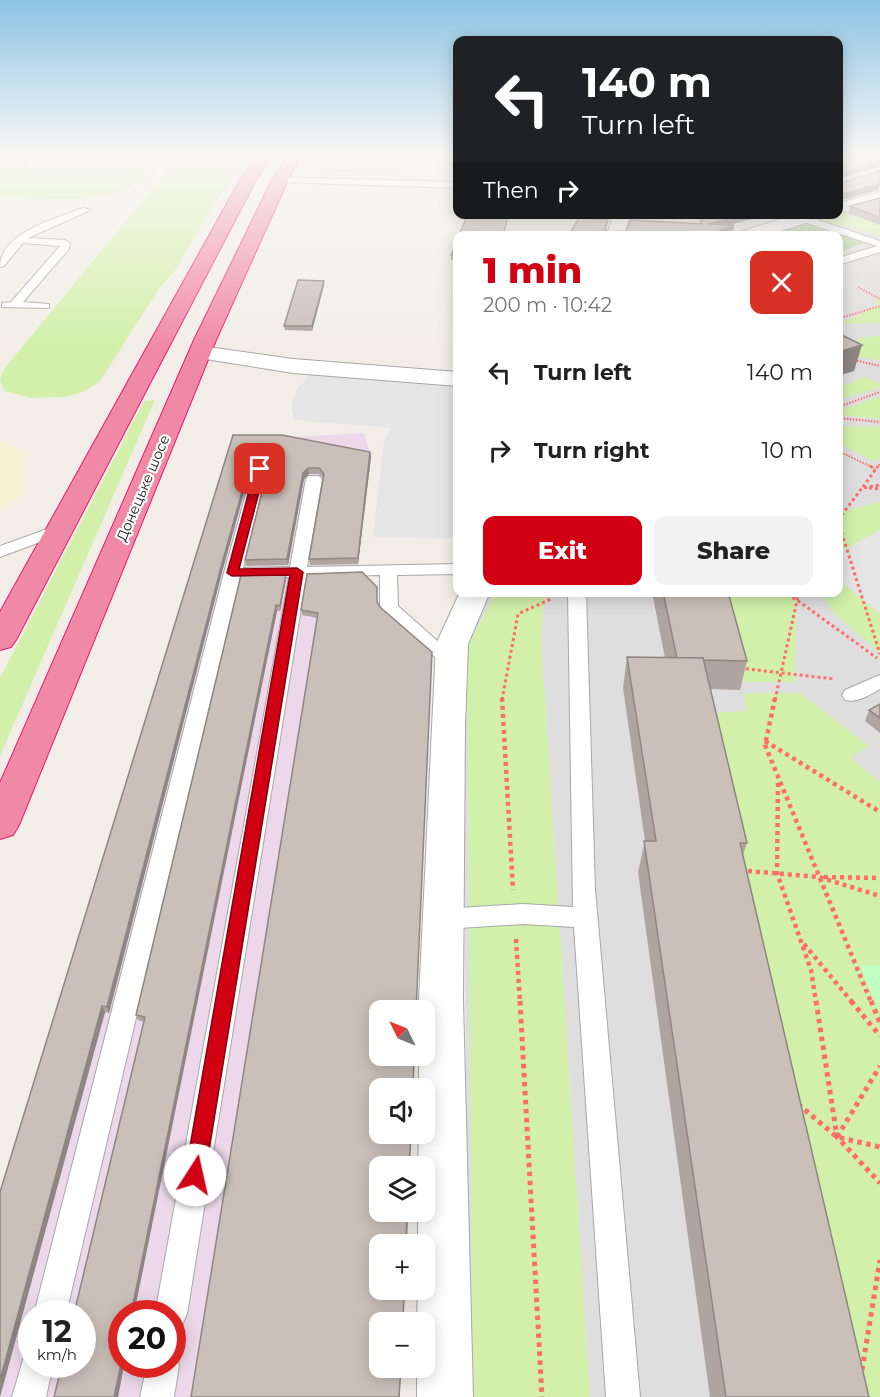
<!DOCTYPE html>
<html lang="en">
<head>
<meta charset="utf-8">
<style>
  body { margin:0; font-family:Montserrat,sans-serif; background:#f2f2f2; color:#222; height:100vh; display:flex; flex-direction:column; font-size:22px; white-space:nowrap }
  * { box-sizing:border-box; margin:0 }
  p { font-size:20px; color:#767676 }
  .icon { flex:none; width:33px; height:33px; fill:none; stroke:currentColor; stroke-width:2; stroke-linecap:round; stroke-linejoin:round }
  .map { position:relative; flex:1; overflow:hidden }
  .panel { position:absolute; left:453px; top:231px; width:390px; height:366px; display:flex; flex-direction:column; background:#fff; border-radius:12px; box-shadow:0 3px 15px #0003 }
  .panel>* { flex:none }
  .guide { position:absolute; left:453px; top:36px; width:390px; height:183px; border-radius:12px; box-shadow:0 3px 15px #0003; background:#202124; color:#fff; overflow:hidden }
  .needle { width:39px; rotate:313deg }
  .fabs { position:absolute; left:369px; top:1000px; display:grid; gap:12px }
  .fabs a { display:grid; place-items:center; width:66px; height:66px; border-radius:12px; background:#fff; box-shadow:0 3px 15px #0003; font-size:30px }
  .speed { position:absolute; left:18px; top:1300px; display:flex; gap:12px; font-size:30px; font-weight:700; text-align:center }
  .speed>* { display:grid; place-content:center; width:78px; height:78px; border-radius:50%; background:#fff; box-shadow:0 3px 15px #0003; line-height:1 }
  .speed small { font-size:15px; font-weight:400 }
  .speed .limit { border:9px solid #d22; background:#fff; color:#111 }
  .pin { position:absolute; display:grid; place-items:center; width:51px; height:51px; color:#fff; margin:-26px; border-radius:12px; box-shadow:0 3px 9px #0006 }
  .me { position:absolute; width:66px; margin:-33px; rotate:10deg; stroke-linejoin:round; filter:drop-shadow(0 0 4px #0008) }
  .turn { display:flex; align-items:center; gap:21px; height:126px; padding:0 30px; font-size:27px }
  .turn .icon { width:78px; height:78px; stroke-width:2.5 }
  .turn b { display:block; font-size:42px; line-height:51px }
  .then { display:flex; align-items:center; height:57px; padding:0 30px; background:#0003; gap:12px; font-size:22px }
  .round { display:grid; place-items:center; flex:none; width:63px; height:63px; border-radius:12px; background:#f2f2f2 }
  .head { display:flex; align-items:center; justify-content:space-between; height:102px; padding:0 30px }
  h1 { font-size:36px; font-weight:800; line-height:45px; color:#d20013 }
  .cta { display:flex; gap:12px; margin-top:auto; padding:12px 30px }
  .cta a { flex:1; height:69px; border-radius:12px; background:#d20013; color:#fff; font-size:24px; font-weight:800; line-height:69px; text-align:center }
  .cta a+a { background:#f2f2f2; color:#222 }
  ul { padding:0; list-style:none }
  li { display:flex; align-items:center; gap:18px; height:78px; padding:0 30px }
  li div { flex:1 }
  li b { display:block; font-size:22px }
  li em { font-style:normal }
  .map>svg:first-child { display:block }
</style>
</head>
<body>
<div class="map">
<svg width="880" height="1397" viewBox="0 0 880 1397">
  <rect width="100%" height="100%" fill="#f2eee7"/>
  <polygon fill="#dfdede" points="880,199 880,1397 469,1397 462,642 490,593 838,592 838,236 756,235 823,215 838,214 839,210"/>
  <polygon fill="#f4d5d7" points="318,154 407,154 399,174 307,171"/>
  <path fill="#ecd8ea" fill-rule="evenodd" d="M364,433L371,457L358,565L254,1397H0L234,440ZM32,1314H82V1365H32ZM122,1314H172V1365H122Z"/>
  <polygon fill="#f2f2d1" points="0,441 15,446 25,455 24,492 0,513"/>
  <g fill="#d2f0a9">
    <path d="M12,154H39L22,170H135L149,154H168C162,161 156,170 150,175C110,208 47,198 0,197V164Z"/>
    <polygon points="181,154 249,154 215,202 174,272 160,287 100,381 85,391 66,397 32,398 4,391 0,379 5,368"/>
    <polygon points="839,210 880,225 880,235 857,228 821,222 818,217 838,214"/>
    <polygon points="880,298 880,323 839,324 879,306 875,300"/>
    <polygon points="880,336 880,361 839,352 839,348 863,348 857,338"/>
    <polygon points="865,377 880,384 880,387 839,400 839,387"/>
    <polygon points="880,396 880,419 839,415 839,411"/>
    <polygon points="155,400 0,756 0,678 144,401"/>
    <polygon points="838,426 880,427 880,459 872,461 839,443"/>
    <polygon points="880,502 880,653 832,611 822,593 838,592 839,512"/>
    <polygon points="496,593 546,593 541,636 590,1397 473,1397 467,647"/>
    <polygon points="716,593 797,593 795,682 743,682"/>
    <polygon points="744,693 800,693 869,746 851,758 880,782 880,1397 863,1397 706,713 746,711"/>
  </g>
  <polygon fill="#afd598" points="799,222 866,243 839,252 838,236 756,236"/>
  <polygon fill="#c2ffc2" points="860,965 880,965 880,1012"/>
  <g fill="#e5e5e5">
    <polygon points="312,373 457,385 457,539 373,537 384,441 392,428 294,420 291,405 297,389"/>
    <polygon points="880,530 880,614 844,584 838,573 839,552"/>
  </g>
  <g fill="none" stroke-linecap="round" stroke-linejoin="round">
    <defs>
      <g id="lane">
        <polygon points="280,177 458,182 458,188 277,182 277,178"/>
        <path d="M83,208L91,210L28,238L65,240L70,243L69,249L23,302L49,304V308L2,307V303L11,302L60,246L23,243L4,266L0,267C0,233 54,219 83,208Z"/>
        <polygon points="798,216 806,216 880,241 880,252 838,265 838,258 877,246 798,220"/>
        <polygon points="260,465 267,469 243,568 290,567 306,479 309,476 319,476 322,479 307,567 458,564 458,574 397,575 398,606 460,661 458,665 451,667 444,665 383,612 380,608 380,575 306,577 187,1314 182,1325 172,1329 172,1314 155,1314 289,577 240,578 66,1314 34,1314 224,573 253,469"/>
        <polygon points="61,524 67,526 69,529 67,532 0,557 0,546"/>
        <polygon points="568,592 586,592 595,889 640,1397 606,1397 574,927 523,924 443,929 435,926 431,919 435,912 443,909 523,904 573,907"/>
        <path d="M880,675V689C869,695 858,703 845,700L842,695L845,690Z"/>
        <polygon points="32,1351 32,1365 53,1365 46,1397 12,1397 25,1353"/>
        <polygon points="172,1353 179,1365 174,1397 140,1397 147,1365 172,1365"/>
      </g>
      <g id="street">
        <polygon points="880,192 880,202 838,213 838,203"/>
        <polygon points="614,214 631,214 624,236 606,236"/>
        <polygon points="796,214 823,214 821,218 765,236 738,236 740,232"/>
        <polygon points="201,346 293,359 458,372 458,386 293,373 193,357 190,352 193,347"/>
        <polygon points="460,592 490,592 468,644 465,725 463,1000 473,1397 417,1397 417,1368 424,1368 424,1323 417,1323 418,1290 424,1290 424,1245 418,1245 418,1212 424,1212 424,1167 418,1167 419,1134 424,1134 424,1089 419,1089 419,1056 424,1056 424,1011 419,1011 419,1000 436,644"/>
      </g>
      <g id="highway">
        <polygon points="259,154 273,154 256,180 16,640 11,647 0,650 0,612 240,180"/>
        <polygon points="288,154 302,154 288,180 216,340 19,825 13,835 0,839 0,783 194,340 272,180"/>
      </g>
    </defs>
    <use href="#lane" stroke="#a8a8a8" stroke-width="2"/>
    <use href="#street" stroke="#a8a8a8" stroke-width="2"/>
    <use href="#highway" stroke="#ec1874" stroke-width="2"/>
    <g stroke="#ff6d6b" stroke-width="2" stroke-dasharray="1.5 1.5" stroke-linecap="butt">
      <polyline points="858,287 880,299"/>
      <polyline points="838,319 880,306"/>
      <polyline points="854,360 880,366"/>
      <polyline points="838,407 880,392"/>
      <polyline points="838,418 880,422"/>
      <polyline points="838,451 874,468"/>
      <polyline points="877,468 880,464"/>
    </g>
    <g stroke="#ff6d6b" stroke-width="3" stroke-dasharray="3 3" stroke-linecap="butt">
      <polyline points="870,466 876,469"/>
      <polyline points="863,487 878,466"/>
      <polyline points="869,488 880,489"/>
      <polyline points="838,520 862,488 880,485"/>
      <polyline points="838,521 880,654"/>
      <polyline points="782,592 797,600 877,658"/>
      <polyline points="740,668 834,679"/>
      <polyline points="502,700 518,614 551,599"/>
      <polyline points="775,700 799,592"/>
    </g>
    <g stroke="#ff6d6b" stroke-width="4.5" stroke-dasharray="4 4" stroke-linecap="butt">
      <polyline points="502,698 513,890"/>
      <polyline points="775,698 765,745 871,1002"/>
      <polyline points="765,741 880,812"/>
      <polyline points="778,783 777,873 811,970 816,1002"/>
      <polyline points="748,871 819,877 880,896"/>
      <polyline points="824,877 880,878"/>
      <polyline points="516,939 520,1002"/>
      <polyline points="804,944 852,1002"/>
    </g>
    <g stroke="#ff6d6b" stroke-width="5" stroke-dasharray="4.5 4.5" stroke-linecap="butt">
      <polyline points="520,1001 542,1397"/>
      <polyline points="816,1001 837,1137 880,1183"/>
      <polyline points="851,1001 880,1036"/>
      <polyline points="871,1001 880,1023"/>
      <polyline points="798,1104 837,1137 880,1147"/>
      <polyline points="837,1137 880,1066"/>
      <polyline points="862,1370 880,1260"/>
    </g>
    <use href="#lane" fill="#fff" fill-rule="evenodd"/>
    <use href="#street" fill="#fff" fill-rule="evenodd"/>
    <use href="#highway" fill="#f089a5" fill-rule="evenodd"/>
  </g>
  <g fill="#afa49f">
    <polygon points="442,154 458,154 458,157 442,156"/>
    <polygon points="880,198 880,225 848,213 850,206"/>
    <polygon points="458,240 458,260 451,260 451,255"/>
    <polygon points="324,281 324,285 312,331 285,330 284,326"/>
    <polygon points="233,435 370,452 371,457 358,564 310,565 309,559 323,478 319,474 309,474 304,479 288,565 246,566 245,560 268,468 261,463 251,468 222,572 109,1013 105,1012 0,1397"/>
    <polygon points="241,575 286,579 280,611 277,611 122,1365 124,1365 118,1397 54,1397 144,1022 138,1020 136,1015"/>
    <polygon points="652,592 728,592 747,661 740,690 710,689 747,843 743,855 869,1397 710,1397 638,872 645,841 623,688 627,657 665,658"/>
    <polygon points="378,603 380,1134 411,1134 407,1245 380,1245 405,1290 403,1323 380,1323 317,618 302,615 301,610"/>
    <polygon points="880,704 880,733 865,721 869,710"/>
  </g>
  <g fill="#8e8682">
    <polygon points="880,161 879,167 838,179 839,173"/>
    <polygon points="880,184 879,190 838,201 839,195"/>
    <polygon points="746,214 769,214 708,231 709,224"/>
    <polygon points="734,225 733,232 723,236 707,236"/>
    <polygon points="324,281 324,285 312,331 312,326"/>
    <polygon points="862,345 854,371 838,376 838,352"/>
    <polygon points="370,452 371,457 358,564 358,558"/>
    <polygon points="260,458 261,463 251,468 222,572 109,1013 107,1007 221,567 250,463"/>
    <polygon points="308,468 309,474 304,479 288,565 287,559 303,473"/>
    <polygon points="286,574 286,579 280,611 280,606"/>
    <polygon points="276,605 277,611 134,1314 131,1314"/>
    <polygon points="102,1006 105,1012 0,1397 0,1380"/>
    <polygon points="122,1360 122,1365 124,1365 118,1397 114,1397"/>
  </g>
  <g fill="#cbbfb9" stroke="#8e8682" stroke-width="1.5">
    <polygon points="838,154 880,154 880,161 839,173 838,174"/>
    <polygon points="880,171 880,184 839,195 838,197 838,182 840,183"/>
    <polygon points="880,198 880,218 850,206"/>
    <polygon points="468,214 508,216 503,236 459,236"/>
    <polygon points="701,214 746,214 709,224 734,225 707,236 568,236 579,218 608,219 605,229 607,232 626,231 630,220 701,224"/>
    <polygon points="458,240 458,256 451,255"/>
    <polygon points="298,280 324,281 312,326 284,326"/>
    <polygon points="838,333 862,345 838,352"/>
    <polygon points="233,435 282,435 370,452 358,558 309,559 324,474 319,468 308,468 303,473 287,559 245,560 269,464 260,458 250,463 221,567 107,1007 102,1006 0,1380 0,1192"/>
    <polygon points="362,572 377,587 377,602 381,608 432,652 416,1011 380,1011 380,1056 414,1056 413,1089 380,1089 380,1134 411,1134 409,1167 380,1167 380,1212 407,1212 406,1245 380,1245 380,1290 404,1290 403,1323 380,1323 380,1368 401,1368 399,1397 191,1397 318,613 301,610 307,574"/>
    <polygon points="286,574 280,606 276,605 131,1314 122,1314 122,1360 114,1397 54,1397 62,1365 82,1365 82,1314 74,1314 145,1017 136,1015 241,575"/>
    <polygon points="663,592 728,592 747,661 703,660 703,658 677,658"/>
    <polygon points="627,657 703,658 747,843 740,843 869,1397 726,1397 644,841 656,841"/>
    <polygon points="880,704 880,718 869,710"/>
  </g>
  <linearGradient id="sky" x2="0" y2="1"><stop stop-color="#8dc4e6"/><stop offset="0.44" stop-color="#f9f7f4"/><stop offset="1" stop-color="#f9f7f4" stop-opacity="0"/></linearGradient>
  <rect width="880" height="349" fill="url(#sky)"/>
  <polygon fill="#d20013" stroke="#88000c" stroke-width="1.5" points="260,466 265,469 239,569 297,568 303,572 205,1175 202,1182 195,1185 188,1182 185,1175 290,575 232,576 227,573 255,469"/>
  <g text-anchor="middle" stroke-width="4.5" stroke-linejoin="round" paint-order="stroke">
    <g font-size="14" fill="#212121" stroke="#fff">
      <text transform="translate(143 488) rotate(-67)" y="5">Донецьке шосе</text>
    </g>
  </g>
</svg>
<div class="fabs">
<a><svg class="needle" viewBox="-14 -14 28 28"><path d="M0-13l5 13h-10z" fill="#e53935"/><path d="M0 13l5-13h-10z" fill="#767676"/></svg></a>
<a><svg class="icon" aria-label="sound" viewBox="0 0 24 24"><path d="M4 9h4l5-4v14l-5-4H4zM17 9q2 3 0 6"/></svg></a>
<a><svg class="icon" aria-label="layers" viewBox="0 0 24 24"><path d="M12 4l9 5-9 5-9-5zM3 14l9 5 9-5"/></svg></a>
<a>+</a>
<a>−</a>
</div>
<div class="speed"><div>12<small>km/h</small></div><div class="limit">20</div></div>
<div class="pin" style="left:260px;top:469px;background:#d93025"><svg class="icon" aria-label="arrive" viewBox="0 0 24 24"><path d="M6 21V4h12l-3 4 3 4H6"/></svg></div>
<svg class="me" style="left:195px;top:1175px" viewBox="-20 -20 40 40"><circle r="19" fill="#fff"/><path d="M0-13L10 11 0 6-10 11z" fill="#d20013"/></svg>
<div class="guide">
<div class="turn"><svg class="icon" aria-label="left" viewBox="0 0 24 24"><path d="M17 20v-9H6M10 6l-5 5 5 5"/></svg><div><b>140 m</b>Turn left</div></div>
<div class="then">Then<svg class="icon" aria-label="right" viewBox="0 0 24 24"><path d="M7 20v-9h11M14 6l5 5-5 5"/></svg></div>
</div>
<section class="panel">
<div class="head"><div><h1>1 min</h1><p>200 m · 10:42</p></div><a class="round" style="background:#d93025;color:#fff"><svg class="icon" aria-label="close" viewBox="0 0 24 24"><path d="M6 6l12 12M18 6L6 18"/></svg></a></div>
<ul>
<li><svg class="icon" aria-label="left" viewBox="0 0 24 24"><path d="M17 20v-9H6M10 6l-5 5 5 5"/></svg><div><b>Turn left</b></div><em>140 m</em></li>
<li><svg class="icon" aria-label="right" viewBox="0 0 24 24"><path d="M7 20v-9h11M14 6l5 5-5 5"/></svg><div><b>Turn right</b></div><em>10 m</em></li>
</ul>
<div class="cta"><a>Exit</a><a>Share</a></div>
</section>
</div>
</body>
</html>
